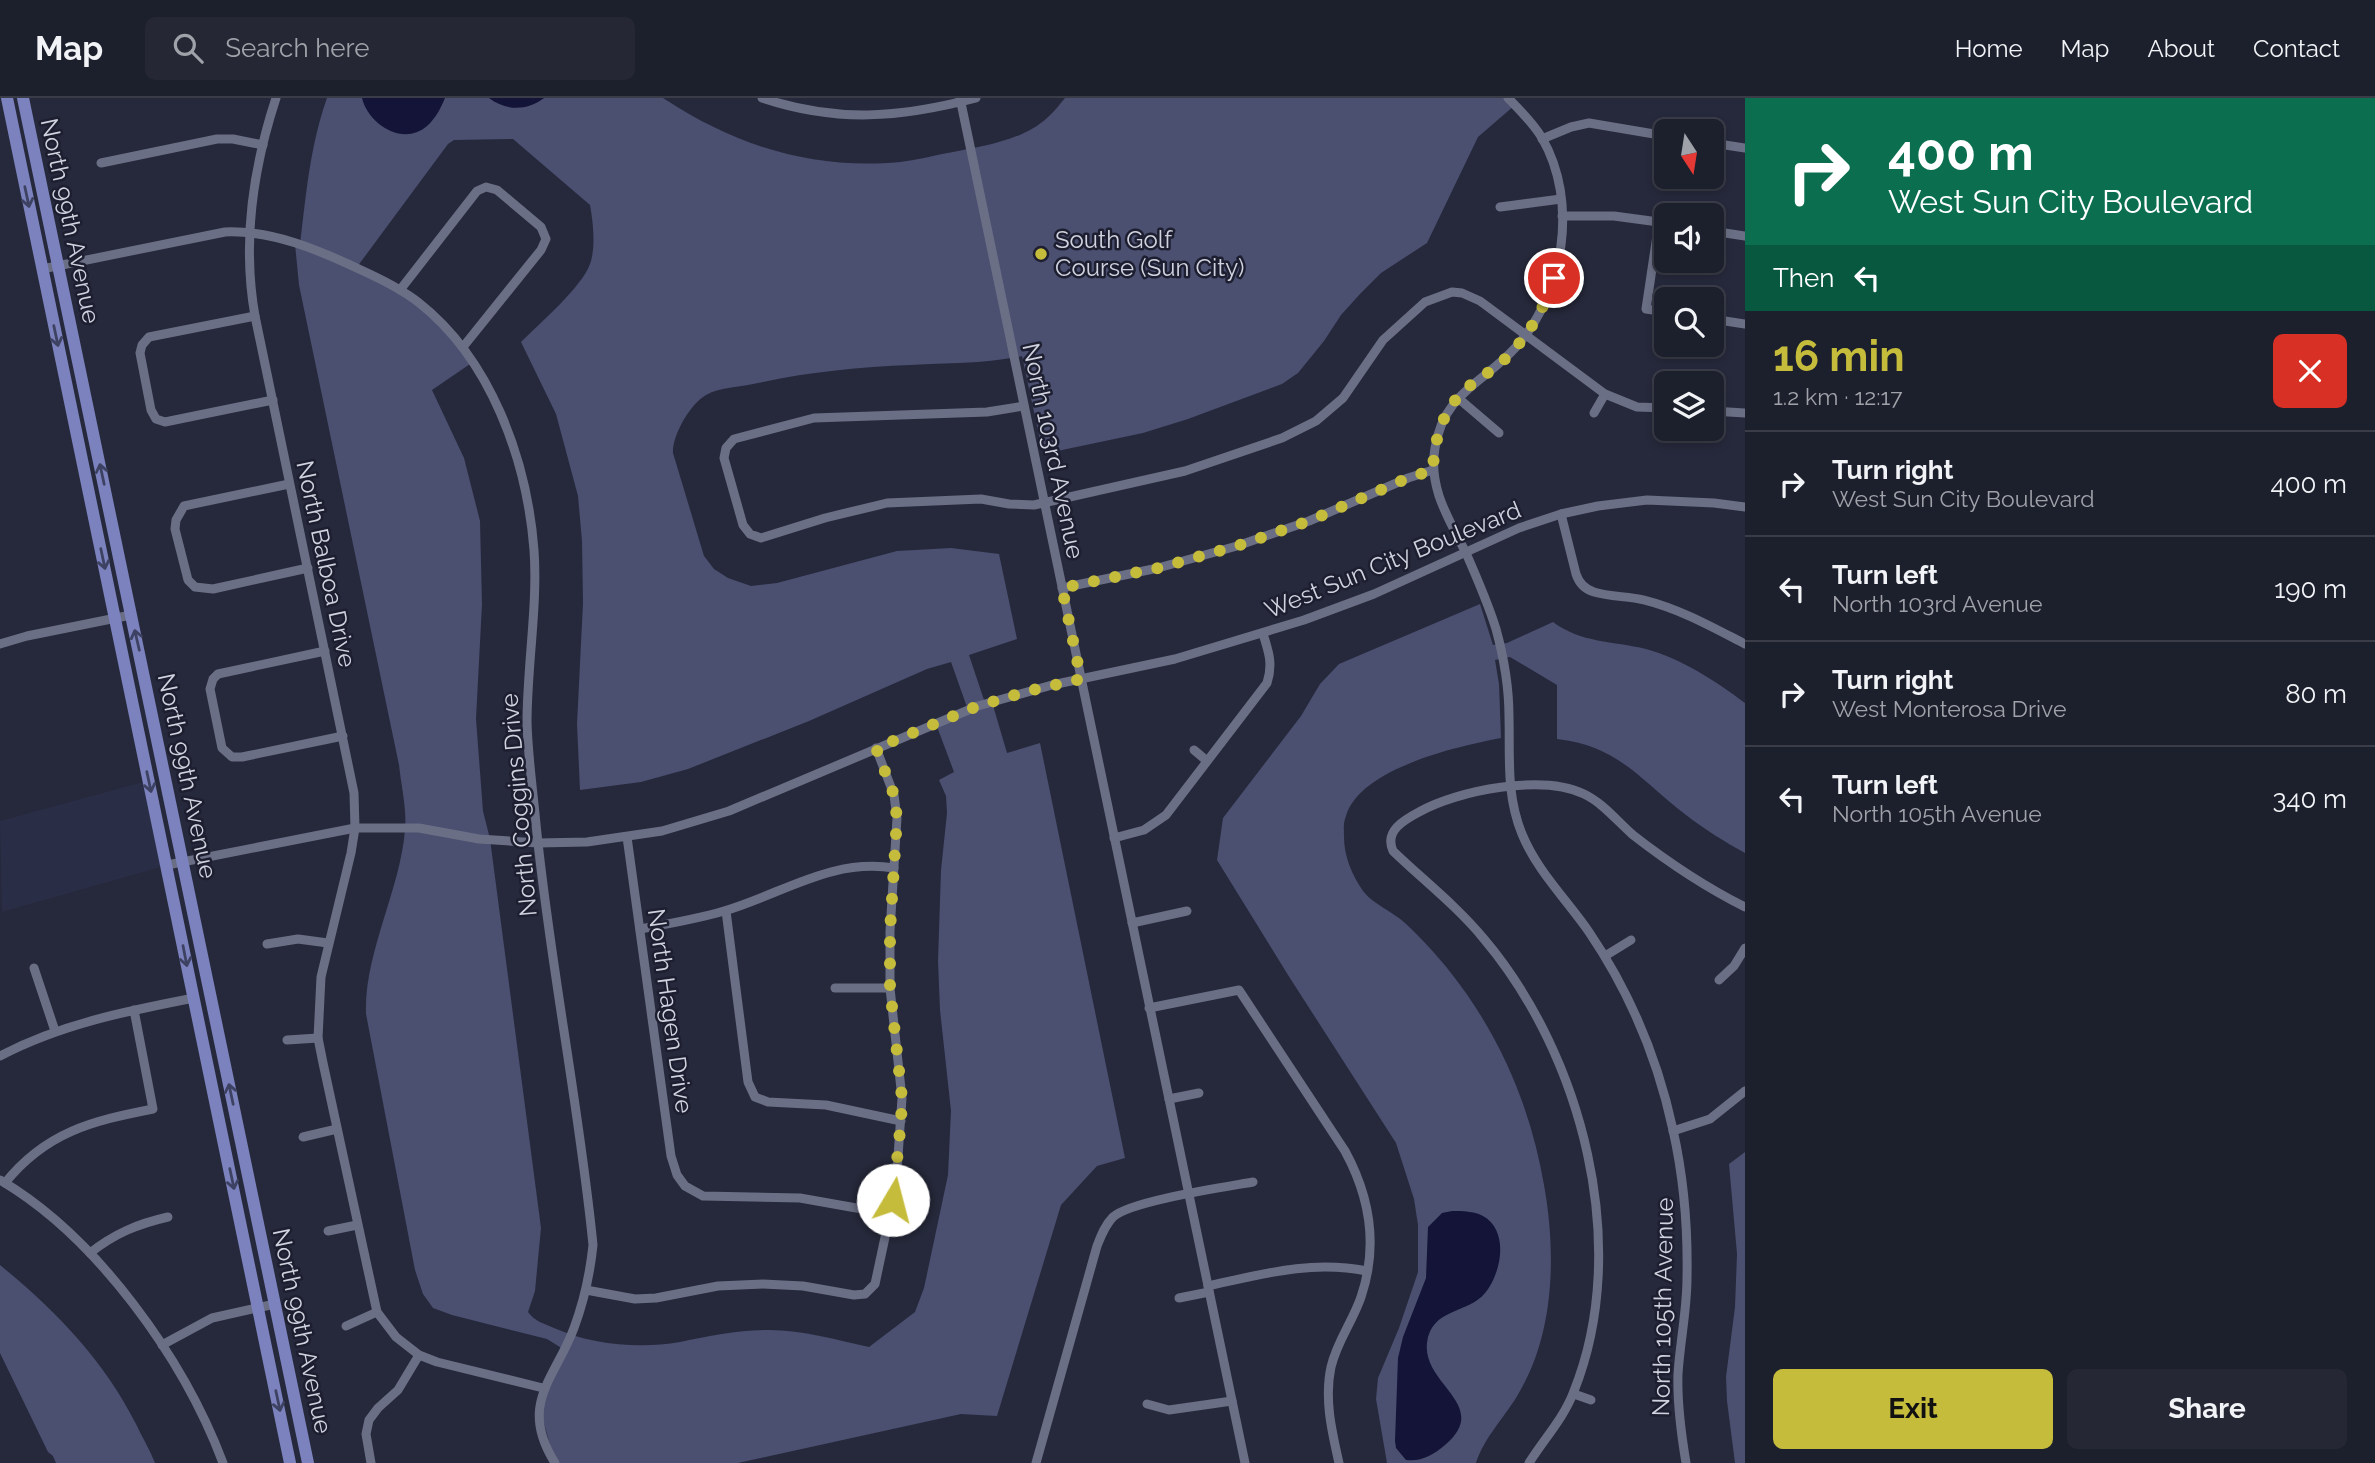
<!DOCTYPE html>
<html lang="en">
<head>
<meta charset="utf-8">
<style>
  body { margin:0; font-family:Raleway,sans-serif; background:#252734; color:#f1f3f6; height:100vh; display:flex; flex-direction:column; font-size:26px; white-space:nowrap }
  * { box-sizing:border-box; margin:0 }
  p { font-size:23px; color:#a0a2a9 }
  .icon { flex:none; width:38px; height:38px; fill:none; stroke:currentColor; stroke-width:2; stroke-linecap:round; stroke-linejoin:round }
  .map { position:relative; flex:1; overflow:hidden }
  .panel { display:flex; flex-direction:column; background:#1c1f2c; width:630px }
  .panel>* { flex:none }
  .banner { background:#0b6e4f; color:#fff; overflow:hidden }
  .needle { width:46px; rotate:168deg }
  .buttons { position:absolute; left:1654px; top:21px; display:grid; gap:14px }
  .buttons a { display:grid; place-items:center; width:70px; height:70px; border-radius:10px; background:#1c1f2c; box-shadow:0 4px 10px #0003,0 0 0 2px #3a3d48; font-size:35px }
  .pin { position:absolute; display:grid; place-items:center; width:60px; height:60px; color:#fff; margin:-30px; border:4px solid #fff; border-radius:50%; box-shadow:0 2px 7px #0007 }
  .me { position:absolute; width:77px; margin:-38px; rotate:8deg; stroke-linejoin:round; filter:drop-shadow(0 0 5px #0008) }
  .turn { display:flex; align-items:center; gap:24px; height:147px; padding:0 28px; font-size:32px }
  .turn .icon { width:91px; height:91px; stroke-width:2.5 }
  .turn b { display:block; font-size:49px; line-height:60px }
  .then { display:flex; align-items:center; height:66px; padding:0 28px; background:#0003; gap:14px; font-size:26px }
  .round { display:grid; place-items:center; flex:none; width:74px; height:74px; border-radius:10px; background:#252734 }
  .headline { display:flex; align-items:center; justify-content:space-between; height:119px; padding:0 28px }
  h1 { font-size:42px; font-weight:700; line-height:52px; color:#c6bc3c }
  .primary-button { display:flex; gap:14px; margin-top:auto; padding:14px 28px }
  .primary-button a { flex:1; height:80px; border-radius:10px; background:#c6bc3c; color:#111; font-size:28px; font-weight:700; line-height:80px; text-align:center }
  .primary-button a+a { background:#252734; color:#f1f3f6 }
  ul { padding:0; list-style:none }
  li { display:flex; align-items:center; gap:21px; height:105px; padding:0 28px; border-top:2px solid #3a3d48 }
  li div { flex:1 }
  li b { display:block; font-size:26px }
  li em { font-style:normal }
  header { display:flex; align-items:center; gap:42px; box-sizing:border-box; height:98px; padding:0 35px; background:#1c1f2c; border-bottom:2px solid #3a3d48 }
  header strong { font-size:33px }
  nav { display:flex; gap:38px; margin-inline-start:auto; font-size:24px }
  .search { width:490px; height:63px; background:#252734; display:flex; align-items:center; gap:18px; box-sizing:border-box; padding:0 24px; border-radius:10px; color:#a0a2a9; font-size:26px }
  main { display:flex; flex:1; min-height:0 }
  .map>svg:first-child { display:block }
</style>
</head>
<body>
<header>
<strong>Map</strong>
<div class="search"><svg class="icon" aria-label="search" viewBox="0 0 24 24"><circle cx="10" cy="10" r="6"/><path d="M15 15l6 6"/></svg>Search here</div>
<nav><a>Home</a><a>Map</a><a>About</a><a>Contact</a></nav>
</header>
<main>
<div class="map">
<svg width="1745" height="1365" viewBox="0 0 1745 1365">
  <rect width="100%" height="100%" fill="#26293b"/>
  <polygon fill="#2a2d46" points="143,684 161,769 2,814 0,723"/>
  <g fill="#4b4f70" fill-rule="evenodd">
    <path d="M327,0H663C736,48 812,72 900,64C918,62 935,57 953,54C984,48 1023,42 1047,20C1054,14 1059,7 1065,0H1510L1515,7L1478,39L1427,145L1381,175L1360,196L1341,217L1324,243L1298,275L1282,286L1188,321L1143,335L1043,356L1022,258C985,266 948,265 911,267C859,269 808,274 758,285C742,289 720,289 706,297C690,306 672,338 673,355L704,458L714,471L728,480L751,488L777,485L897,453L951,450L999,456L1017,541L969,557L985,605L992,604L1007,655L1040,645L1125,1060L1097,1068L1061,1107L997,1318L961,1316L738,1365H555L540,1311L563,1251L547,1241L452,1217L433,1210L423,1196L415,1172L366,916C364,855 400,793 405,732C407,711 401,687 399,667L299,187L295,146L300,147C306,97 310,48 327,0ZM513,41L590,107C593,124 596,149 590,166C582,189 539,226 521,244L556,316L578,398L582,443L583,505L577,626L580,692L641,684L688,671L809,623L927,571L951,564L968,612L936,626L954,674L939,682L946,698L947,715L941,772L938,863L940,912L951,1013L948,1077L924,1190L915,1214L869,1249C837,1242 803,1232 769,1232C738,1232 710,1238 680,1244C640,1251 592,1247 554,1230C545,1226 534,1223 528,1214L535,1193L541,1130L490,741L483,713L476,621L482,506L480,423L464,360L432,292L473,264L416,203L357,169L448,46L454,42Z"/>
    <path d="M1480,506L1493,547L1507,545L1553,524C1581,545 1613,543 1646,551C1682,561 1716,583 1745,605V755C1725,744 1704,731 1686,717C1640,682 1619,648 1557,641V587L1510,559L1495,562L1499,586L1501,640C1459,648 1360,670 1346,718C1343,725 1344,732 1344,739C1344,758 1352,777 1363,793C1374,807 1392,813 1405,825C1421,840 1438,858 1451,875C1500,937 1531,1010 1544,1087C1556,1153 1555,1233 1520,1293C1507,1317 1484,1339 1476,1365H1387L1376,1301L1378,1280L1399,1230L1418,1174V1127L1414,1101L1396,1045L1288,877L1217,762L1223,720L1301,618L1320,586L1339,566Z"/>
    <polygon points="1745,1054 1745,1365 1735,1365 1727,1303 1726,1279 1735,1209 1737,1156 1729,1066"/>
    <path d="M0,1167C56,1213 103,1261 136,1326C142,1339 150,1352 155,1365H56L53,1358L48,1354L0,1255Z"/>
  </g>
  <g fill="#131437">
    <path d="M362,0H445C441,10 435,21 427,28C403,49 368,26 362,0Z"/>
    <path d="M489,0H544C527,13 506,13 489,0Z"/>
    <path d="M1452,1113C1463,1113 1473,1113 1483,1118C1510,1133 1501,1176 1485,1195C1468,1216 1431,1210 1427,1245C1422,1287 1492,1307 1445,1347C1433,1357 1421,1364 1406,1362L1396,1350L1395,1343L1398,1260L1403,1239L1426,1180L1428,1129L1442,1115Z"/>
  </g>
  <g fill="none" stroke-linecap="round" stroke-linejoin="round">
    <g stroke="#6b6f85" stroke-width="9">
      <path d="M276,0C253,70 242,145 255,218L354,695L355,730L351,755L321,879L318,940L323,965L377,1214L396,1239L419,1257L437,1264L543,1290"/>
      <path d="M762,0C837,25 900,20 976,0"/>
      <polyline points="960,0 1245,1365"/>
      <path d="M1508,0C1520,12 1533,25 1542,40C1579,104 1564,195 1516,249C1483,286 1444,294 1435,350C1428,390 1449,421 1466,455C1477,480 1488,505 1496,531C1504,560 1509,589 1509,619C1510,660 1506,697 1522,736C1537,773 1567,802 1589,834C1629,893 1658,962 1673,1032C1684,1081 1688,1129 1687,1180C1687,1212 1680,1244 1678,1276C1677,1306 1681,1335 1686,1365"/>
      <polyline points="1542,41 1571,29 1589,25 1666,38"/>
      <polyline points="1712,45 1745,50"/>
      <polyline points="101,65 217,41 233,41 263,47"/>
      <polyline points="1500,109 1561,101"/>
      <polyline points="1562,118 1614,118 1666,125"/>
      <polyline points="1659,124 1646,211 1666,214"/>
      <polyline points="1712,133 1745,138"/>
      <path d="M42,171L225,134C272,132 319,152 361,172C381,181 401,191 418,204C491,261 527,362 534,452C538,507 527,568 527,625C528,659 533,693 536,726C550,867 579,1006 593,1147C590,1176 584,1203 574,1230C555,1281 518,1306 555,1365"/>
      <polyline points="400,192 477,93 486,89 497,92 541,129 546,141 541,152 463,249"/>
      <polyline points="255,218 149,239 142,247 140,255 151,312 156,321 165,324 273,302"/>
      <polyline points="1712,221 1745,226"/>
      <polyline points="1458,300 1499,335"/>
      <polyline points="1024,308 987,314 814,320 734,341 726,350 724,360 743,427 750,436 761,440 825,420 887,405 981,401 1009,406 1034,407 1185,373 1282,340 1316,323 1343,300 1383,242 1425,204 1452,194 1462,195 1480,203 1605,296 1637,309 1666,310"/>
      <polyline points="1712,313 1745,315"/>
      <polyline points="1594,315 1605,296"/>
      <polyline points="289,386 184,408 176,422 175,431 188,482 195,489 213,491 308,470"/>
      <path d="M1561,416L1576,476C1579,485 1584,491 1594,494C1610,499 1628,498 1644,502C1680,511 1712,529 1745,546"/>
      <polyline points="1062,490 1158,470 1237,448 1309,423 1408,380 1433,372"/>
      <polyline points="0,546 27,538 131,517"/>
      <polyline points="325,553 218,576 213,581 210,591 222,650 232,659 242,659 343,638"/>
      <polyline points="1194,652 1207,663"/>
      <polyline points="627,739 671,1058 677,1077 685,1088 703,1098 800,1100 890,1116"/>
      <path d="M1114,740L1144,732L1166,717L1267,585C1273,567 1269,554 1263,536"/>
      <polyline points="167,767 355,730 419,730 479,741 538,745 587,744 662,733 729,713 978,608 1052,587 1175,561 1304,522 1374,496 1519,430 1561,416 1598,408 1647,402 1714,405 1745,409"/>
      <polyline points="726,813 748,984 755,999 768,1004 826,1007 901,1023"/>
      <polyline points="1132,825 1187,813"/>
      <path d="M640,831C668,826 697,821 724,813C782,796 831,760 894,770"/>
      <polyline points="267,846 298,841 328,845"/>
      <polyline points="1605,858 1631,842"/>
      <polyline points="34,870 55,933"/>
      <polyline points="1719,882 1734,868 1745,850"/>
      <polyline points="835,890 890,890"/>
      <path d="M1149,910L1239,892L1345,1053C1370,1099 1378,1149 1361,1199C1353,1223 1337,1243 1331,1269C1324,1301 1332,1334 1339,1365"/>
      <polyline points="287,942 318,940"/>
      <path d="M0,958C61,926 127,913 194,900"/>
      <polyline points="1169,1001 1199,995"/>
      <polyline points="1673,1033 1710,1021 1745,993"/>
      <polyline points="303,1039 337,1031"/>
      <path d="M0,1082C97,1139 184,1261 223,1365"/>
      <path d="M5,1085C46,1034 92,1023 153,1011L134,912"/>
      <polyline points="328,1133 357,1127"/>
      <path d="M90,1155C114,1136 137,1126 168,1119"/>
      <path d="M1208,1188C1263,1176 1311,1162 1367,1173"/>
      <polyline points="586,1192 635,1201 656,1200 718,1188 763,1186 803,1188 854,1197 865,1196 875,1186 896,1088 902,1000 890,890 890,833 897,720 894,697 876,650"/>
      <polyline points="1179,1200 1209,1194"/>
      <polyline points="346,1228 377,1214"/>
      <polyline points="162,1247 212,1220 275,1206"/>
      <polyline points="1574,1296 1591,1302"/>
      <polyline points="1147,1306 1169,1312 1232,1303"/>
      <polyline points="371,1365 366,1336 369,1322 378,1310 398,1292 419,1257"/>
      <path d="M1036,1365L1097,1148C1101,1138 1105,1127 1113,1119C1130,1103 1225,1089 1253,1084"/>
      <path d="M1529,1365C1544,1341 1564,1320 1574,1293C1632,1148 1582,957 1484,841C1457,808 1423,782 1393,753C1384,733 1404,722 1419,714C1458,692 1543,676 1584,696C1603,705 1617,723 1633,737C1669,765 1705,789 1745,809"/>
    </g>
    <g stroke="#7b82bd" stroke-width="12">
      <polyline points="7,0 290,1365"/>
      <polyline points="23,0 308,1365"/>
    </g>
  </g>
  <defs><path id="oneway-shaft" d="M-6 0H5M1.5-3L5.5 0L1.5 3" fill="none" stroke-width="1.6" stroke-linecap="round" stroke-linejoin="round" transform="scale(1.75)"/></defs>
  <g stroke="#3e4262">
    <use href="#oneway-shaft" transform="translate(27 99) rotate(78)"/>
    <use href="#oneway-shaft" transform="translate(56 238) rotate(78)"/>
    <use href="#oneway-shaft" transform="translate(102 376) rotate(-102)"/>
    <use href="#oneway-shaft" transform="translate(103 461) rotate(78)"/>
    <use href="#oneway-shaft" transform="translate(137 542) rotate(-103)"/>
    <use href="#oneway-shaft" transform="translate(149 684) rotate(78)"/>
    <use href="#oneway-shaft" transform="translate(185 858) rotate(79)"/>
    <use href="#oneway-shaft" transform="translate(231 996) rotate(-102)"/>
    <use href="#oneway-shaft" transform="translate(232 1081) rotate(78)"/>
    <use href="#oneway-shaft" transform="translate(278 1303) rotate(78)"/>
  </g>
  <g fill="none" stroke-linecap="round" stroke-linejoin="round">
    <path stroke="#c6bc3c" stroke-width="12" stroke-dasharray="0 21.6" d="M893,1102L901,1023L902,1000L890,890V833L897,720L894,697L876,650L978,608L1028,593L1081,581L1062,490L1158,470L1237,448L1309,423L1408,380L1433,372C1434,341 1443,310 1468,289C1481,279 1495,271 1507,259C1529,237 1545,209 1554,180"/>
  </g>
  <circle fill="#c6bc3c" stroke="#1d1f31" stroke-width="2.5" cx="1041" cy="156" r="7"/>
  <g text-anchor="middle" stroke-width="5" stroke-linejoin="round" paint-order="stroke">
    <g font-size="24" fill="#d0d3df" stroke="#1d1f31">
      <text transform="translate(70 123) rotate(78)" y="8">North 99th Avenue</text>
      <text transform="translate(1053 353) rotate(78)" y="8">North 103rd Avenue</text>
      <text transform="translate(1393 462) rotate(-22)" y="8">West Sun City Boulevard</text>
      <text transform="translate(326 466) rotate(78)" y="8">North Balboa Drive</text>
      <text transform="translate(187 678) rotate(78)" y="8">North 99th Avenue</text>
      <text transform="translate(519 707) rotate(-95)" y="8">North Coggins Drive</text>
      <text transform="translate(670 913) rotate(82)" y="8">North Hagen Drive</text>
      <text transform="translate(1663 1209) rotate(-89)" y="8">North 105th Avenue</text>
      <text transform="translate(302 1233) rotate(78)" y="8">North 99th Avenue</text>
    </g>
    <g font-size="24" fill="#d0d3df" stroke="#1d1f31" text-anchor="start">
      <text x="1055" y="150">South Golf<tspan x="1055" dy="28">Course (Sun City)</tspan></text>
    </g>
  </g>
</svg>
<div class="buttons">
<a><svg class="needle" viewBox="-14 -14 28 28"><path d="M0-13l5 13h-10z" fill="#e53935"/><path d="M0 13l5-13h-10z" fill="#a0a2a9"/></svg></a>
<a><svg class="icon" aria-label="sound" viewBox="0 0 24 24"><path d="M4 9h4l5-4v14l-5-4H4zM17 9q2 3 0 6"/></svg></a>
<a><svg class="icon" aria-label="search" viewBox="0 0 24 24"><circle cx="10" cy="10" r="6"/><path d="M15 15l6 6"/></svg></a>
<a><svg class="icon" aria-label="layers" viewBox="0 0 24 24"><path d="M12 4l9 5-9 5-9-5zM3 14l9 5 9-5"/></svg></a>
</div>
<div class="pin" style="left:1554px;top:180px;background:#d93025"><svg class="icon" aria-label="arrive" viewBox="0 0 24 24"><path d="M6 21V4h12l-3 4 3 4H6"/></svg></div>
<svg class="me" style="left:893px;top:1102px" viewBox="-20 -20 40 40"><circle r="19" fill="#fff"/><path d="M0-13L10 11 0 6-10 11z" fill="#c6bc3c"/></svg>
</div>
<section class="panel">
<div class="banner">
<div class="turn"><svg class="icon" aria-label="right" viewBox="0 0 24 24"><path d="M7 20v-9h11M14 6l5 5-5 5"/></svg><div><b>400 m</b>West Sun City Boulevard</div></div>
<div class="then">Then<svg class="icon" aria-label="left" viewBox="0 0 24 24"><path d="M17 20v-9H6M10 6l-5 5 5 5"/></svg></div>
</div>
<div class="headline"><div><h1>16 min</h1><p>1.2 km · 12:17</p></div><a class="round" style="background:#d93025;color:#fff"><svg class="icon" aria-label="close" viewBox="0 0 24 24"><path d="M6 6l12 12M18 6L6 18"/></svg></a></div>
<ul>
<li><svg class="icon" aria-label="right" viewBox="0 0 24 24"><path d="M7 20v-9h11M14 6l5 5-5 5"/></svg><div><b>Turn right</b><p>West Sun City Boulevard</p></div><em>400 m</em></li>
<li><svg class="icon" aria-label="left" viewBox="0 0 24 24"><path d="M17 20v-9H6M10 6l-5 5 5 5"/></svg><div><b>Turn left</b><p>North 103rd Avenue</p></div><em>190 m</em></li>
<li><svg class="icon" aria-label="right" viewBox="0 0 24 24"><path d="M7 20v-9h11M14 6l5 5-5 5"/></svg><div><b>Turn right</b><p>West Monterosa Drive</p></div><em>80 m</em></li>
<li><svg class="icon" aria-label="left" viewBox="0 0 24 24"><path d="M17 20v-9H6M10 6l-5 5 5 5"/></svg><div><b>Turn left</b><p>North 105th Avenue</p></div><em>340 m</em></li>
</ul>
<div class="primary-button"><a>Exit</a><a>Share</a></div>
</section>
</main>
</body>
</html>
